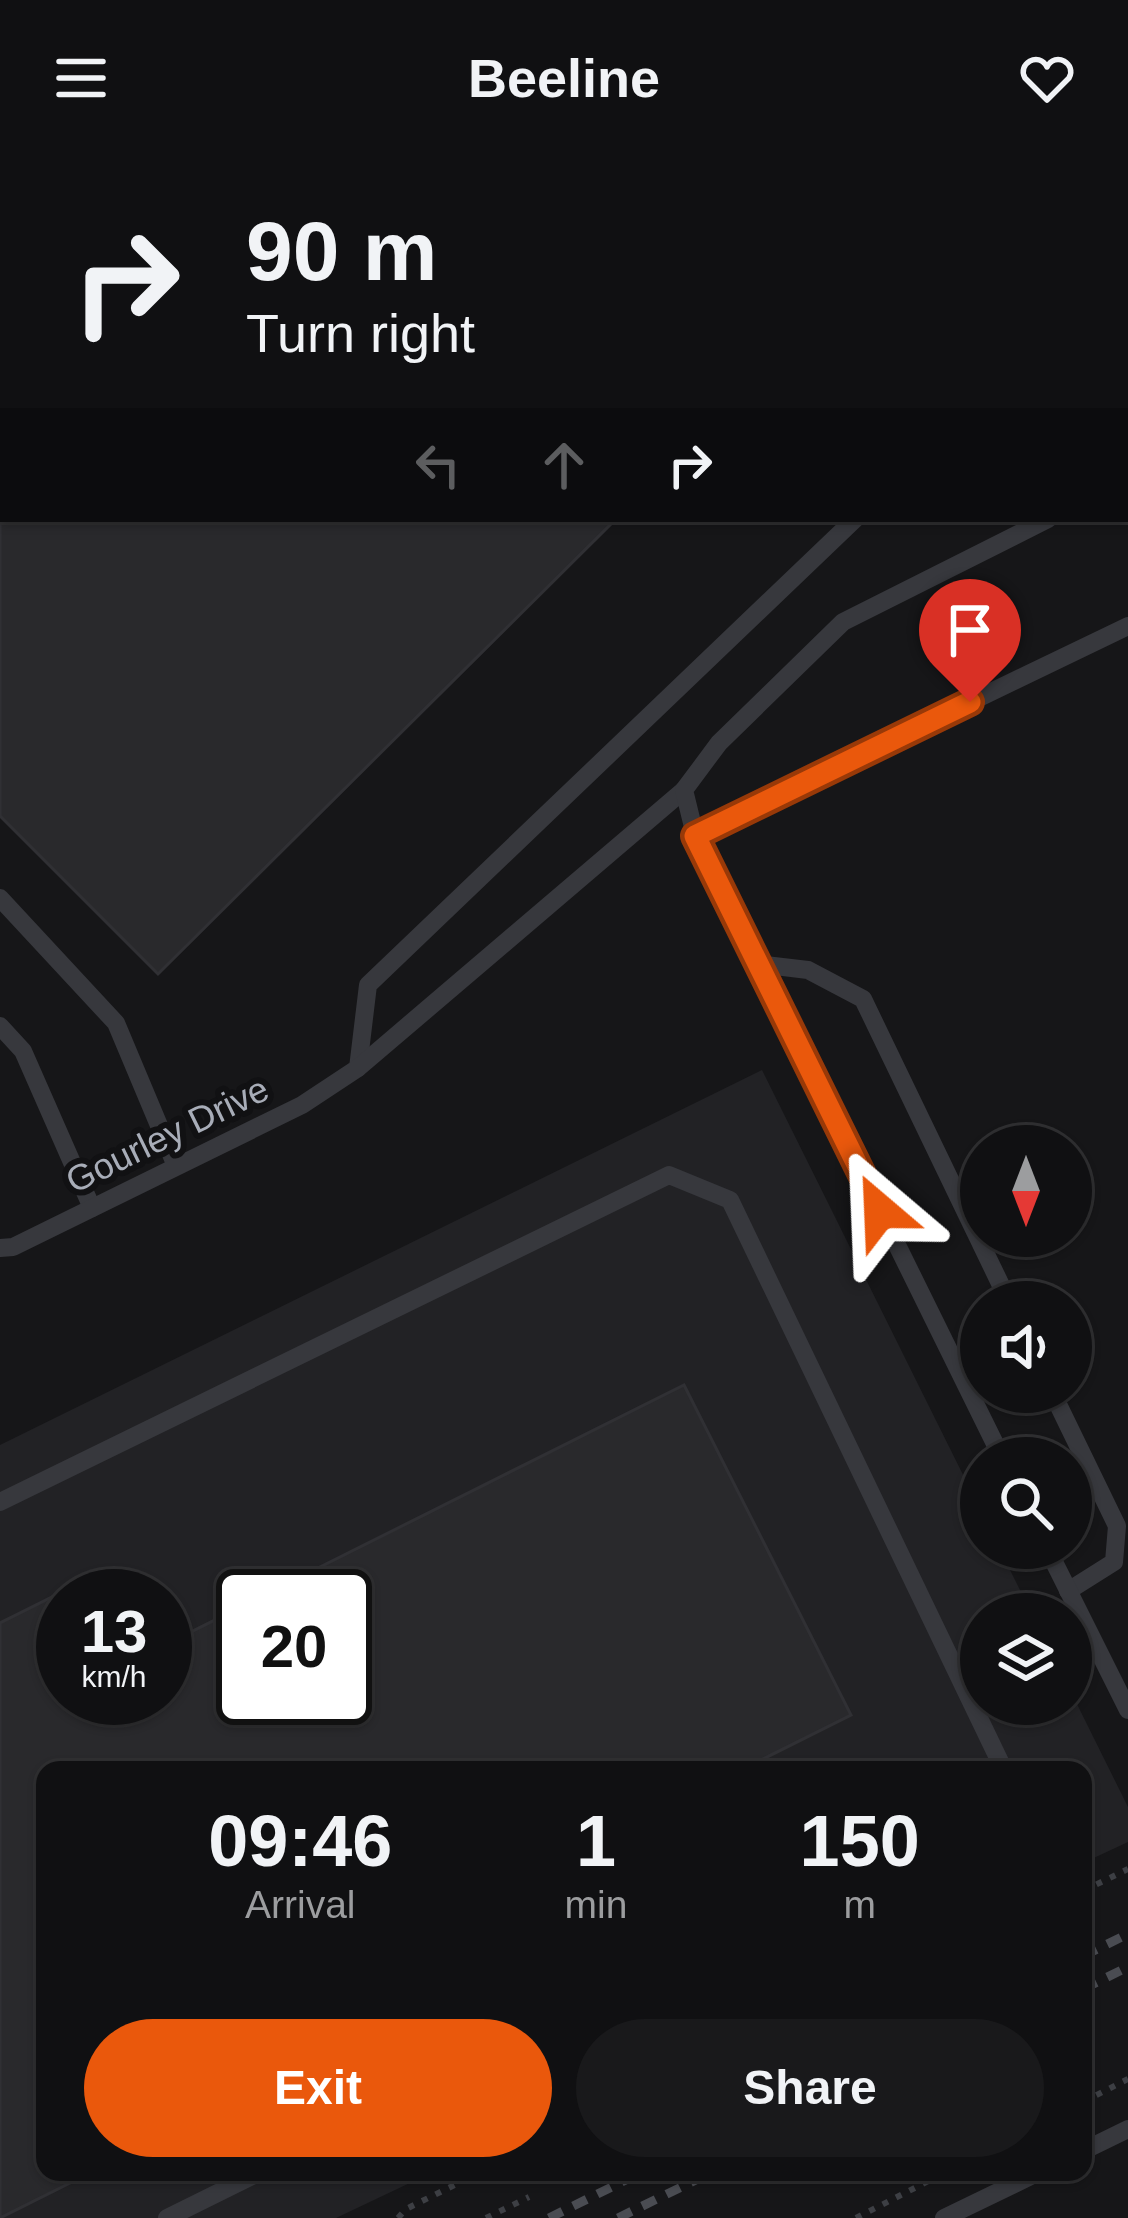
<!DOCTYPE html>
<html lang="en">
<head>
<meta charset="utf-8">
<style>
  body { margin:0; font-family:Arial,sans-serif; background:#19191b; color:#f1f3f6; height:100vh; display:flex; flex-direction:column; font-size:45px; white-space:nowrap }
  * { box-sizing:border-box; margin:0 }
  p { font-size:39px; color:#9c9d9f }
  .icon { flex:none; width:66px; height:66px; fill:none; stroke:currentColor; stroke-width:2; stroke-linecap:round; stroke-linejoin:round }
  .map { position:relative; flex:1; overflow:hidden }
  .details { position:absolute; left:36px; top:1605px; width:1056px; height:420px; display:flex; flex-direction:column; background:#101012; border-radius:24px; box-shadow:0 3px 9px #0004,0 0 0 3px #303032 }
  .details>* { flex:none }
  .banner { position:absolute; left:0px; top:0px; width:1128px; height:366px; box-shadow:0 3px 9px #0004,0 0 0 3px #303032; background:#101012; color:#f1f3f6; overflow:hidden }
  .needle { width:78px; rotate:180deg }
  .controls { position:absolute; left:960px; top:969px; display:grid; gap:24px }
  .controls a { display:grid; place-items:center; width:132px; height:132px; border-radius:50%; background:#101012; box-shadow:0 3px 9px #0004,0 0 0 3px #303032; font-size:60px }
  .speed { position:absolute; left:36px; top:1413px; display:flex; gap:24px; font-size:60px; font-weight:700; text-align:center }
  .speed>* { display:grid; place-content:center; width:156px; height:156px; border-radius:50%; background:#101012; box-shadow:0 3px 9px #0004,0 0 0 3px #303032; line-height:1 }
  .speed small { font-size:30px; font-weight:400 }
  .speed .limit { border:6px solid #111; border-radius:18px; background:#fff; color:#111 }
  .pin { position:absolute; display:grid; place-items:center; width:102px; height:102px; color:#fff; margin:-123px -51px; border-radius:50% 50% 50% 0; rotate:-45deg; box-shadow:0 0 12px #0007 }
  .pin .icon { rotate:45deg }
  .me { position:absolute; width:132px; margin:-66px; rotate:334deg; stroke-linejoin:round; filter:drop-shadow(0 0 9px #0008) }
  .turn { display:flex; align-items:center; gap:42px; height:252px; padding:0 48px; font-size:54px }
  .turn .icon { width:156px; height:156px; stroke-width:2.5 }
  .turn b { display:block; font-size:84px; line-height:102px }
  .lanes { display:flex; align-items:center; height:114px; padding:0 48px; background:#0003; justify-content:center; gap:60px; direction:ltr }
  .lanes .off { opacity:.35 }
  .eta { display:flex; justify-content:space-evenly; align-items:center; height:204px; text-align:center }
  .eta b { font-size:72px; font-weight:800; line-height:84px }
  .cta { display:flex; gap:24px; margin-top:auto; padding:24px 48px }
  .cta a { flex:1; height:138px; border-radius:72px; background:#ea580c; color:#fff; font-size:48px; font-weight:800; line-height:138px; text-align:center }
  .cta a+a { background:#19191b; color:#f1f3f6 }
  header { display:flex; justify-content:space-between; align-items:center; height:156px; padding:0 48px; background:#101012; font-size:54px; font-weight:800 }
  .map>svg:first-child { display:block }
</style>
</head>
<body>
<header><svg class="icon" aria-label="menu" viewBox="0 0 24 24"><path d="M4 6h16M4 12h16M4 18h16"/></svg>Beeline<svg class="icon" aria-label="heart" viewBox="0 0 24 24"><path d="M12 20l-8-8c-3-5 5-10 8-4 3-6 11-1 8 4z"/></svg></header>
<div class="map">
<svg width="1128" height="2062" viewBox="0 0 1128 2062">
  <rect width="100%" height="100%" fill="#161618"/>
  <path fill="#222225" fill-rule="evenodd" d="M762,914L981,1355V1392H999L1032,1458H981V1548H1071V1536L1128,1651V1686L1083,1707V1614H45V2016H433L336,2062H0V1289ZM63,1440H165V1542H63ZM243,1440H345V1542H243Z"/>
  <g fill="#29292c" stroke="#303034" stroke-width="3">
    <polygon points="60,0 981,0 978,3 57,3"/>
    <polygon points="3,57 3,363 616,363 158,818 0,660 0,60"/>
    <polygon points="684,1229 851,1559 741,1614 45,1614 45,2016 92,2016 0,2062 0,1467 104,1415 117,1440 63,1440 63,1542 165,1542 165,1489 243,1450 243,1542 345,1542 345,1440 262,1440"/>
  </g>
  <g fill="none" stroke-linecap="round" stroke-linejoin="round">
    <g stroke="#3d3f44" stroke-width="6" stroke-dasharray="6 9" stroke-linecap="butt">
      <polyline points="1083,1735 1128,1713"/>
      <polyline points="1083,1946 1128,1923"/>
      <polyline points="398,2062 406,2053 481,2016"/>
      <polyline points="486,2062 529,2041"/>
      <polyline points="856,2062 946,2016"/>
    </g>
    <g stroke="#37383d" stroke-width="18">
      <polyline points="1125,104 1128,102"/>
      <polyline points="1125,325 1128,323"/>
      <polyline points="695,679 1128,470"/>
      <polyline points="0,742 116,867 176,1010"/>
      <polyline points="758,808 808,814 863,843 1009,1146"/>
      <polyline points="0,870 23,895 92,1052"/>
      <polyline points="358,912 368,829 855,363"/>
      <polyline points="0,1092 13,1091 302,949 358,912 684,634"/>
      <polyline points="1052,1236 1117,1370 1114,1406 1068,1435"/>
      <polyline points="1002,1302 695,679 684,634 719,587 843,466 1048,363"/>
      <polyline points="0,1346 669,1019 730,1044 1002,1610 1000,1614"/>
      <polyline points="1047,1392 1128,1554"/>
      <polyline points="1083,1995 1128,1973"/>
      <polyline points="167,2062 260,2016"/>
      <polyline points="944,2062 1039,2016"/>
    </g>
    <g stroke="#4a4c52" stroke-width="9" stroke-dasharray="15 12" stroke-linecap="butt">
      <polyline points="1083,1800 1128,1778"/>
      <polyline points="1083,1833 1128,1811"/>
      <polyline points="549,2062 642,2016"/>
      <polyline points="618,2062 712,2016"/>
    </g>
  </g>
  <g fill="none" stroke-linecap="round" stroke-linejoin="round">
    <defs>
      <polyline id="route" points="880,1055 695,680 970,546"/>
    </defs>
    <use href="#route" stroke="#983908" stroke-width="30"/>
    <use href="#route" stroke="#ea580c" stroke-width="21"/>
  </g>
  <g text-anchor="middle" stroke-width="12" stroke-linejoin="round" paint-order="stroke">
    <g font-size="36" fill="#a8adb8" stroke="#111113">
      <text transform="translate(167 978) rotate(-26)" y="13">Gourley Drive</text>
    </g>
  </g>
</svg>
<div class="controls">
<a><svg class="needle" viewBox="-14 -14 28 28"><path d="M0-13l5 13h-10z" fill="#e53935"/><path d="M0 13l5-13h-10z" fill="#9c9d9f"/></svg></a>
<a><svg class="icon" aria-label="sound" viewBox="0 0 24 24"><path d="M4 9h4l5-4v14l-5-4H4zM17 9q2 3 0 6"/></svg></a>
<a><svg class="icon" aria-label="search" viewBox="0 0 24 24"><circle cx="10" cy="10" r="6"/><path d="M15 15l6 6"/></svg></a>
<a><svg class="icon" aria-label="layers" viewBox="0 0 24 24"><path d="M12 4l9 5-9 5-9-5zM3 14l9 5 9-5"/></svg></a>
</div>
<div class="speed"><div>13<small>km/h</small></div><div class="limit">20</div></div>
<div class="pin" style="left:970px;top:546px;background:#d93025"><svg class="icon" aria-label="arrive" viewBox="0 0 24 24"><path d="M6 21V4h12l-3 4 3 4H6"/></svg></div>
<svg class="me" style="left:880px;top:1055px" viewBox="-20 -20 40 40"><path d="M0-17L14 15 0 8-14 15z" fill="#ea580c" stroke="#fff" stroke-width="4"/></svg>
<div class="banner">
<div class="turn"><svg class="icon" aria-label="right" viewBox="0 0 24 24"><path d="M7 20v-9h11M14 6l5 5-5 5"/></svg><div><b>90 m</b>Turn right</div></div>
<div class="lanes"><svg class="icon off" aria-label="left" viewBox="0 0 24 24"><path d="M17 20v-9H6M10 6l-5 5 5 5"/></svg><svg class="icon off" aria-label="ahead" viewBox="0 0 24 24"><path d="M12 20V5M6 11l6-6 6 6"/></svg><svg class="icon" aria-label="right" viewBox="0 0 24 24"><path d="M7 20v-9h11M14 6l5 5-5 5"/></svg></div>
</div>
<section class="details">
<div class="eta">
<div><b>09:46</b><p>Arrival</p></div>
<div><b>1</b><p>min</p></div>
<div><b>150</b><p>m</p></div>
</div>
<div class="cta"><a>Exit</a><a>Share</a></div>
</section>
</div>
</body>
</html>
